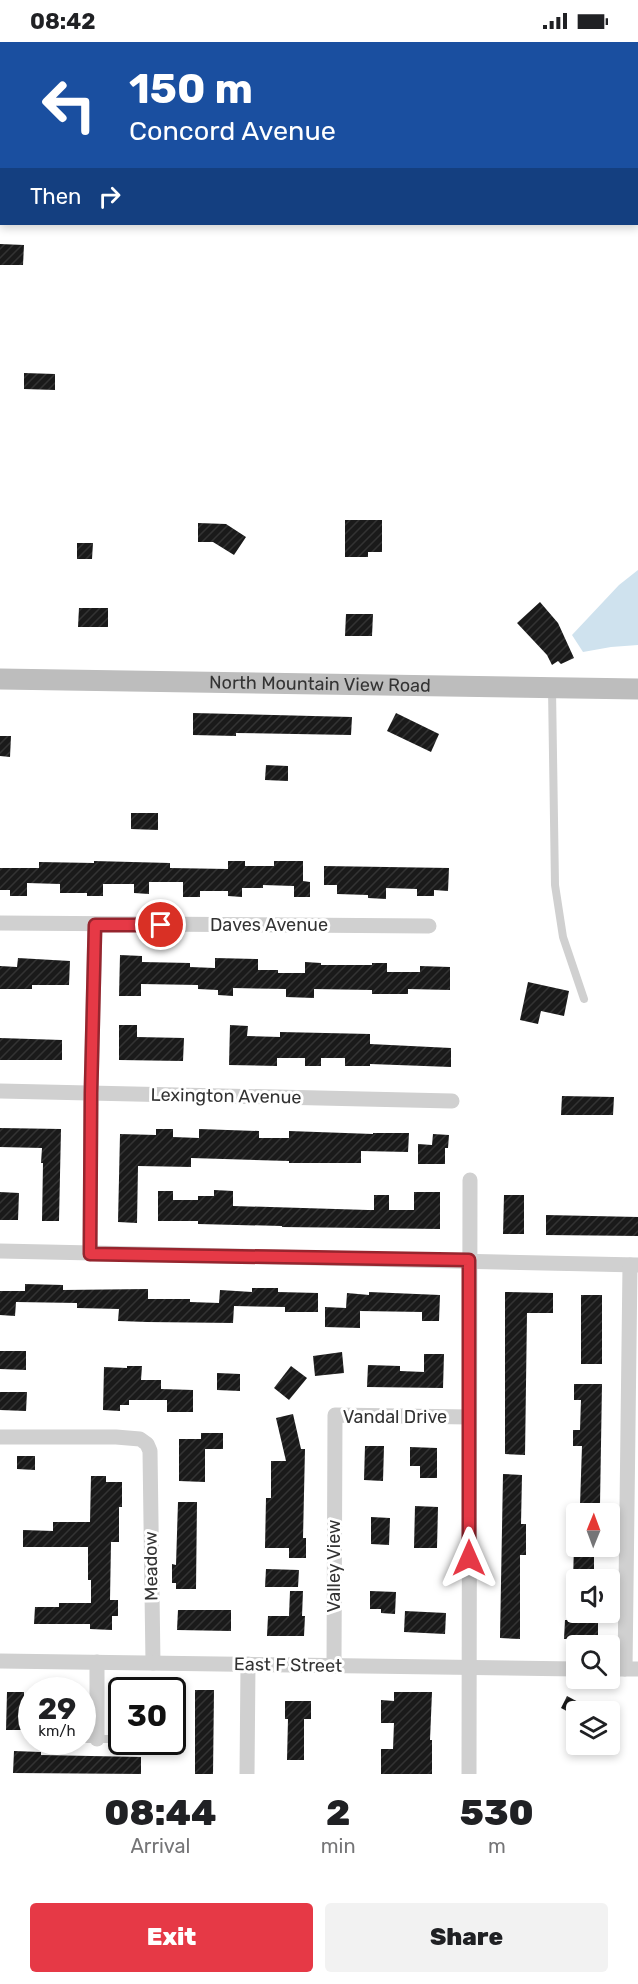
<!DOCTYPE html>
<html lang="en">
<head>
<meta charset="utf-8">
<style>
  body { margin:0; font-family:Rubik,sans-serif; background:#f2f2f2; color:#202124; height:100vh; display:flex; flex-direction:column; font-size:22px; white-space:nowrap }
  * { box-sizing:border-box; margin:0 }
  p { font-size:20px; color:#757577 }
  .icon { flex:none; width:33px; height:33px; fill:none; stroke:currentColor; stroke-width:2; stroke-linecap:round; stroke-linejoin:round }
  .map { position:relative; height:1732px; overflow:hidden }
  .details { display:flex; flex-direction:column; background:#fff; flex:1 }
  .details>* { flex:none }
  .banner { position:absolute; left:0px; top:0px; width:639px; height:183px; box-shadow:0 3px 9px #0003; background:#1a4fa0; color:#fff; overflow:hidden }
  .needle { width:39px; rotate:1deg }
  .tools { position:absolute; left:566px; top:1461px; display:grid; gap:12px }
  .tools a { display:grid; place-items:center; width:54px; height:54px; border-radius:6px; background:#fff; box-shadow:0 3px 9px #0003; font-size:30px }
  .speed { position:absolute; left:18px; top:1635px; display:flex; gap:12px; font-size:30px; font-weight:700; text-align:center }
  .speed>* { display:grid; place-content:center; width:78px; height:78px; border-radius:50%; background:#fff; box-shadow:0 3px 9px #0003; line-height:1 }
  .speed small { font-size:15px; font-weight:400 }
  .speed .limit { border:3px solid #111; border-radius:9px; background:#fff; color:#111 }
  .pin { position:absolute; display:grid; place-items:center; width:51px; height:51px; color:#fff; margin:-26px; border:3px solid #fff; border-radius:50%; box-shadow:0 2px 6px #0007 }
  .me { position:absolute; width:66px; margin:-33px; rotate:0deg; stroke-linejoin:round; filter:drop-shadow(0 0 4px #0008) }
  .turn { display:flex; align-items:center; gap:21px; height:126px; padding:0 30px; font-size:27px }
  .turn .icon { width:78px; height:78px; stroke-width:2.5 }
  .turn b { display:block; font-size:42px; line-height:51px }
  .then { display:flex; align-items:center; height:57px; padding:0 30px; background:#0003; gap:12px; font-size:22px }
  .eta { display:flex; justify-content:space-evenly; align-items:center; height:102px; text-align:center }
  .eta b { font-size:36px; font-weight:800; line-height:42px }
  .button { display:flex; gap:12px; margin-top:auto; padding:12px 30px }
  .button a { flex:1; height:69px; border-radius:6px; background:#e63946; color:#fff; font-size:24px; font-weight:800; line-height:69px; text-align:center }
  .button a+a { background:#f2f2f2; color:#202124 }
  .status { display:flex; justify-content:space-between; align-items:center; height:42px; padding:0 30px; background:#fff; direction:ltr }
  .status svg { height:16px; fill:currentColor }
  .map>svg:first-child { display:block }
</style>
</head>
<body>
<div class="status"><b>08:42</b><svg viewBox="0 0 49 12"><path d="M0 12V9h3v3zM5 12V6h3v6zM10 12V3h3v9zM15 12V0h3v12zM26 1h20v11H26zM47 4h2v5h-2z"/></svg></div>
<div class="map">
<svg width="638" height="1732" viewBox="0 0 638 1732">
  <defs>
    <pattern id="building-hatch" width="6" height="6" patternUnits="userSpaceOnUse" patternTransform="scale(1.5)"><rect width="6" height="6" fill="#1a1a1a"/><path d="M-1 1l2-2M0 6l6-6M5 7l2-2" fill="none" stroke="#333"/></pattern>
  </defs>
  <rect width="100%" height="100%" fill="#fff"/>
  <polygon fill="#cfe2ee" points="638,528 638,603 611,605 583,610 572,593 619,543"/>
  <g fill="url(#building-hatch)">
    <polygon points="0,202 24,203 23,223 0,223"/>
    <polygon points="24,331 55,332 55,348 24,347"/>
    <polygon points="345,478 382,478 382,510 368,510 368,515 345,515"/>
    <polygon points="198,481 226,482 246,495 234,513 213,500 198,500"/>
    <polygon points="77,501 93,501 92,517 77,517"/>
    <polygon points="540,560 558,581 574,616 561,622 558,619 552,623 547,613 517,581"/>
    <polygon points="79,566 108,566 108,585 78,585"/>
    <polygon points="346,572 373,572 372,594 345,594"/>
    <polygon points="193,671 352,675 351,693 236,691 236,694 193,693"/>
    <polygon points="396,671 439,692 431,710 387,689"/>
    <polygon points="0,694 11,694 10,715 0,714"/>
    <polygon points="266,723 288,724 288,739 265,738"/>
    <polygon points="131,771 158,771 158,788 131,787"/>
    <polygon points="94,819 170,821 170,826 228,827 228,819 245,819 245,824 274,824 274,819 303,819 303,839 310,840 310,855 294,855 294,844 263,843 263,846 242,846 242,855 228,854 228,849 200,849 200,855 183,855 183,840 149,840 149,852 134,851 134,842 103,842 103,854 87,854 87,851 60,851 60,842 27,841 27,854 10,854 10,848 0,848 0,826 39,826 39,820 94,821"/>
    <polygon points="324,824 449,826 448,849 434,848 434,854 417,854 417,847 386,846 386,857 368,856 368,853 337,852 337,843 324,843"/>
    <polygon points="120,913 142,914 142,920 190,921 190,925 215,926 215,916 258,917 258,928 278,928 278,931 305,931 305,920 321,921 321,923 372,923 372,921 387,921 387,930 420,930 420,924 450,925 450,948 408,947 408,952 372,952 372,948 314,947 314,956 286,955 286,947 233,946 233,954 218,953 218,948 198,947 198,943 141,942 141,954 119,954"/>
    <polygon points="18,916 70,919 69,943 32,943 32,947 0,947 0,924 17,925"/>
    <polygon points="528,940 569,949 564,974 541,969 538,982 520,978"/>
    <polygon points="119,983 137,983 137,995 184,996 183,1019 119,1018"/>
    <polygon points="230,983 248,984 247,994 280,995 280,990 370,992 370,1002 451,1006 451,1025 370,1022 370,1024 345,1024 345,1016 321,1016 321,1024 305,1024 305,1016 277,1016 277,1024 229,1023"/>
    <polygon points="0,996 62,998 62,1018 0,1018"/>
    <polygon points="562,1054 614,1055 613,1073 561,1073"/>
    <polygon points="0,1086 61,1087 59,1179 42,1179 43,1121 41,1121 42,1106 0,1105"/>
    <polygon points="156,1087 173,1087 173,1095 199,1096 199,1087 259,1089 259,1096 289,1096 289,1089 373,1092 373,1091 409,1091 408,1110 361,1109 361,1121 289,1121 289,1119 191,1116 191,1125 138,1124 137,1181 118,1180 120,1092 156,1093"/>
    <polygon points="433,1092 449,1093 448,1106 445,1106 445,1122 418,1122 418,1102 432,1103"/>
    <polygon points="214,1148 233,1149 233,1164 368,1168 374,1168 374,1153 389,1153 389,1168 414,1168 414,1150 440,1150 440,1187 282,1185 282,1184 198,1182 198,1179 158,1179 158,1149 173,1149 173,1158 198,1158 198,1154 214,1154"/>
    <polygon points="0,1150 19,1151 18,1178 0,1178"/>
    <polygon points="504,1153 524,1153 524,1192 503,1192"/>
    <polygon points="546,1173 638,1175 638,1194 546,1193"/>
    <polygon points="25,1242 63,1243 63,1248 148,1247 148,1257 190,1257 190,1260 219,1261 220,1248 252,1250 252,1246 278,1246 278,1250 318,1251 318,1270 285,1270 285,1265 234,1264 233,1281 147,1280 118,1279 119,1267 77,1266 77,1261 16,1260 15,1274 0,1273 0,1249 25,1249"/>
    <polygon points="369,1250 440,1253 439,1279 422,1279 422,1270 360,1269 360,1286 325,1285 325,1265 346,1266 347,1251 369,1253"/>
    <polygon points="505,1250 553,1251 553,1271 527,1271 525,1413 505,1412"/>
    <rect x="581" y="1253" width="21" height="69"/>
    <polygon points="0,1309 26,1309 26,1328 0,1327"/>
    <polygon points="342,1310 344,1331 315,1334 313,1314"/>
    <polygon points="424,1312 444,1312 443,1346 367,1345 368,1323 400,1324 400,1329 424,1330"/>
    <polygon points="127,1324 142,1324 141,1338 161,1338 161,1347 193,1348 193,1370 167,1370 167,1358 129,1358 129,1363 120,1363 120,1369 103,1368 104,1325 127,1326"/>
    <polygon points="291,1324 307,1336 289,1358 274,1346"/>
    <polygon points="217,1331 240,1332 240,1349 217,1348"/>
    <polygon points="574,1342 602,1342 600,1463 580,1463 582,1404 573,1404 573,1388 580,1388 581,1358 574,1358"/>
    <polygon points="0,1350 27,1350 26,1369 0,1368"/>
    <polygon points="293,1372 301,1407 305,1407 303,1496 306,1496 306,1516 289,1516 289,1506 265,1506 266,1456 271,1456 271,1419 286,1419 276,1376"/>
    <polygon points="201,1391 223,1391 223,1407 205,1407 205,1440 179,1439 179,1397 201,1397"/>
    <polygon points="365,1404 384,1404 383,1439 364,1438"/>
    <polygon points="410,1405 437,1406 437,1436 420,1436 420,1424 410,1424"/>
    <polygon points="17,1414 35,1414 35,1428 17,1427"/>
    <polygon points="503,1432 522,1433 521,1482 526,1482 526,1513 520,1513 520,1597 500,1596"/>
    <polygon points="91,1434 106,1434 106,1440 122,1440 122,1465 119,1465 119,1500 111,1500 110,1558 118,1558 118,1574 112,1574 112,1588 90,1587 90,1582 34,1582 35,1565 59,1565 59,1561 91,1561 91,1538 88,1538 88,1505 23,1505 23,1488 53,1489 53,1480 90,1480"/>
    <polygon points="178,1460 197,1460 196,1547 176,1547 176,1541 172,1541 172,1522 176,1523"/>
    <polygon points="415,1464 438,1465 437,1506 414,1506"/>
    <polygon points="371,1475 390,1476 389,1503 371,1502"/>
    <polygon points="574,1504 594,1504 594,1538 573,1538"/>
    <polygon points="266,1527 299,1528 298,1545 265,1545"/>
    <polygon points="290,1549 303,1549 302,1574 305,1574 304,1594 267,1594 268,1574 289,1574"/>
    <polygon points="370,1549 396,1550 395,1572 381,1571 381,1567 370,1567"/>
    <polygon points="178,1568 231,1568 231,1589 177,1588"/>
    <polygon points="405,1569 446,1571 445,1592 404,1590"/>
    <polygon points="565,1578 598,1578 598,1597 564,1597"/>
    <polygon points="195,1648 214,1648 213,1732 195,1732"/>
    <polygon points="7,1650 24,1650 24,1688 6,1688"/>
    <polygon points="394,1650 432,1650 430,1698 432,1698 432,1732 381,1732 381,1707 393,1707 394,1681 381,1681 381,1658 394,1659"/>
    <polygon points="567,1654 597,1670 576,1670 576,1674 561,1666"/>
    <polygon points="285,1659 311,1659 311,1677 304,1677 304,1718 287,1718 288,1677 285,1677"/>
    <polygon points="14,1709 41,1710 41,1713 141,1715 141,1732 13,1731"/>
  </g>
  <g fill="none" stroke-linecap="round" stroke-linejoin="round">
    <g stroke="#d0d0d0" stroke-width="8">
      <polyline points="552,647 555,843 563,895 584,957"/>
      <polyline points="82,1697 122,1697"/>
    </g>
    <g stroke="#d0d0d0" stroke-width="15">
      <polyline points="0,881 429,884"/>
      <polyline points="0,1049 452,1059"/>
      <polyline points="0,1209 638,1223"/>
      <polyline points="90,1212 91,1051 95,883"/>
      <polyline points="0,1395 116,1395 140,1397 147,1402 150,1409 153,1621"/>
      <polyline points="0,1619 576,1627"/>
      <polyline points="334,1624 335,1373 469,1375"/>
      <polyline points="609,1627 638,1627"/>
      <polyline points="625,1627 630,1223"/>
      <polyline points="97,1697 97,1620"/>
      <polyline points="247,1732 248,1622"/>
      <polyline points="469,1732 470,1138"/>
    </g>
    <path stroke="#bdbdbd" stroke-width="21" id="s1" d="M0,637L638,647"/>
  </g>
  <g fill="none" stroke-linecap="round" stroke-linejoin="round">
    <defs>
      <polyline id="route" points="161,883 95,883 91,1051 90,1212 469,1218 469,1516"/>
    </defs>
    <use href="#route" stroke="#96252e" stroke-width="15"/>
    <use href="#route" stroke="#e63946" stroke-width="10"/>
  </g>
  <g text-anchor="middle" stroke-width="6" stroke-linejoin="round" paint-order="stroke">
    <g font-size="18" fill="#333" stroke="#fff">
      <text dy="6" stroke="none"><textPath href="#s1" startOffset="320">North Mountain View Road</textPath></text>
      <text x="269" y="889">Daves Avenue</text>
      <text transform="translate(226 1054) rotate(1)" y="6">Lexington Avenue</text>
      <text x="395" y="1381">Vandal Drive</text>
      <text transform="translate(151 1524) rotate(-91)" y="6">Meadow</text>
      <text transform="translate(334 1524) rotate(-90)" y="6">Valley View</text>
      <text transform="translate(288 1623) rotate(1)" y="6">East F Street</text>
    </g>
  </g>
</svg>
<div class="tools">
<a><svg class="needle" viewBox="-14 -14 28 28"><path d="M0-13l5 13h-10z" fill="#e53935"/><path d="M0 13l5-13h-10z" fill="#757577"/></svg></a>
<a><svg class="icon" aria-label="sound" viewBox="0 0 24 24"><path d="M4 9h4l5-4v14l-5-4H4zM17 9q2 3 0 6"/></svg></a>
<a><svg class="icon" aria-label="search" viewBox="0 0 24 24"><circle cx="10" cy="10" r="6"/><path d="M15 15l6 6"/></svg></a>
<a><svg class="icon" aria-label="layers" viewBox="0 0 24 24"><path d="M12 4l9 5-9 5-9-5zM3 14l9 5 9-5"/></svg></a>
</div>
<div class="speed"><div>29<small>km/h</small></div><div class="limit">30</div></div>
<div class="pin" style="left:161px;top:883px;background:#d93025"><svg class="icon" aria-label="arrive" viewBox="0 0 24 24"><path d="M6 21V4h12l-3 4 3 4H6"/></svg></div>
<svg class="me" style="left:469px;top:1516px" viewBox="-20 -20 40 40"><path d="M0-17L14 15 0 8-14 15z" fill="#e63946" stroke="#fff" stroke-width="4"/></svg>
<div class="banner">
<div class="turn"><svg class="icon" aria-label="left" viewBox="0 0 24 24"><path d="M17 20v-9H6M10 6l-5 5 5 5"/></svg><div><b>150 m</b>Concord Avenue</div></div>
<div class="then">Then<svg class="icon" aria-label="right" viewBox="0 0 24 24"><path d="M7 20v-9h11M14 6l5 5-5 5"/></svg></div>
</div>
</div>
<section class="details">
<div class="eta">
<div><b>08:44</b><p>Arrival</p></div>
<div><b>2</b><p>min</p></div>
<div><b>530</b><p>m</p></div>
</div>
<div class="button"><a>Exit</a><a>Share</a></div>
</section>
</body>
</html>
